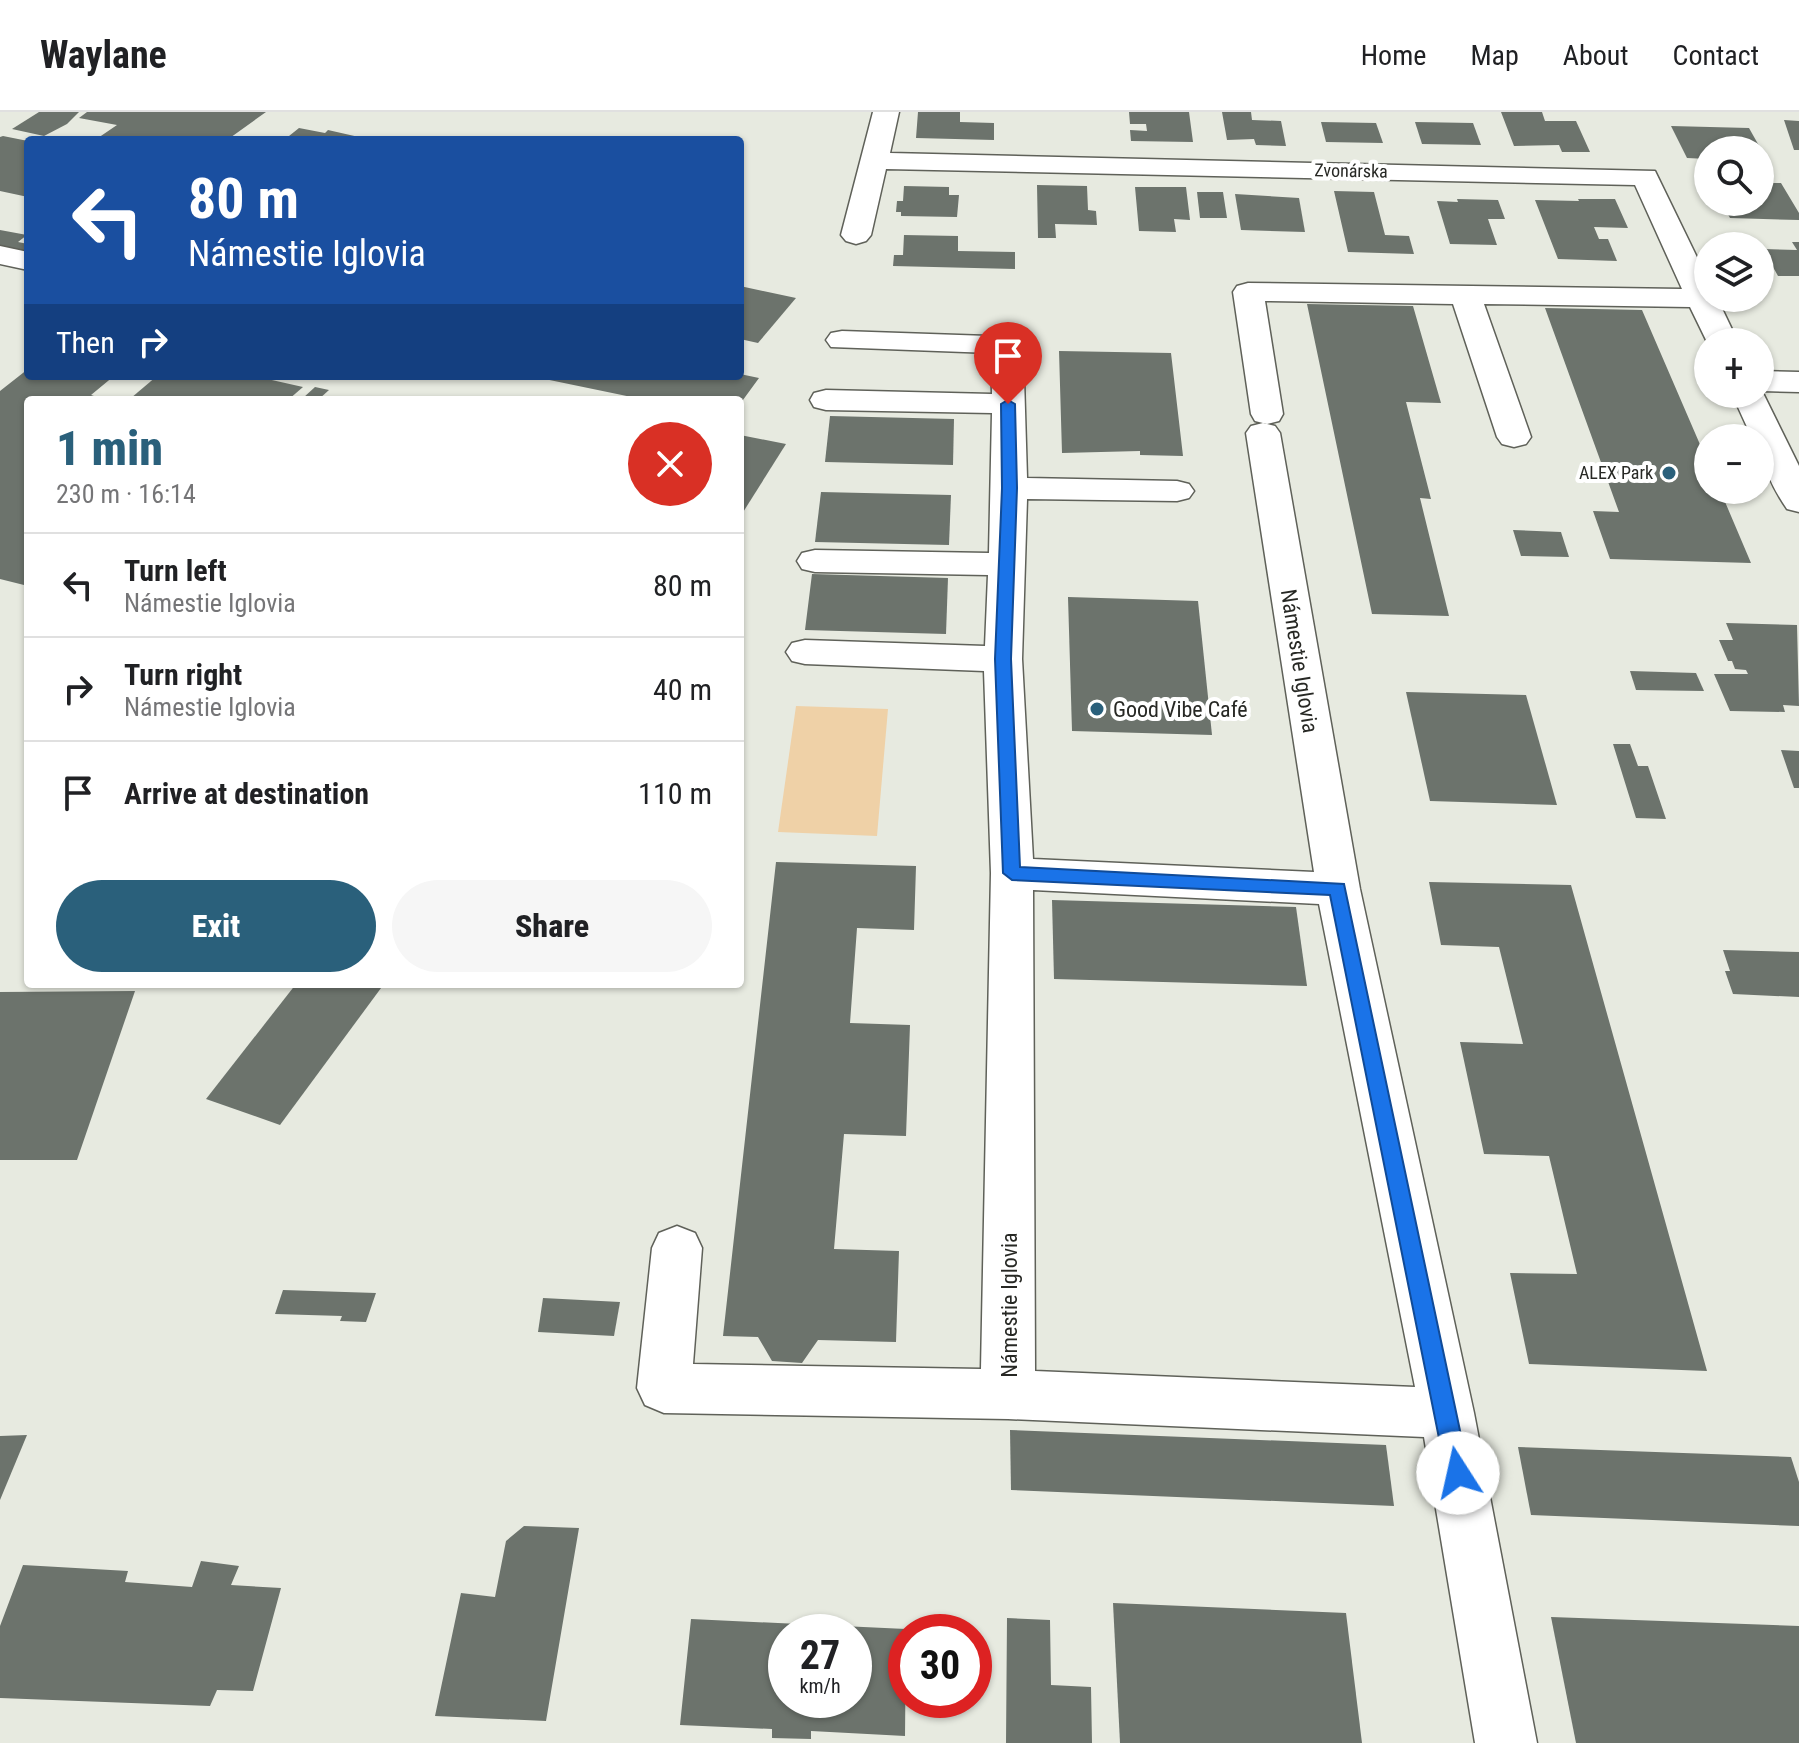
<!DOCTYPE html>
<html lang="en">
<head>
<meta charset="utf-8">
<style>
  body { margin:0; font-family:"Roboto Condensed",sans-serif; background:#f6f6f6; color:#202124; height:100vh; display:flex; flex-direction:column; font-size:30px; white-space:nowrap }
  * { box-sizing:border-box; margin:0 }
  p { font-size:26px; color:#757577 }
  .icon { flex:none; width:44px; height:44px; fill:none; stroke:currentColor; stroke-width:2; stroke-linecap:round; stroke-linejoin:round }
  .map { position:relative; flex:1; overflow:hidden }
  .panel { position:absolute; left:24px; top:284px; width:720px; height:592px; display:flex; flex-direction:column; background:#fff; border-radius:8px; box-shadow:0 2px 6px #0004 }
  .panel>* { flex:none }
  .top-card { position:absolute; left:24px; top:24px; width:720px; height:244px; border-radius:8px; box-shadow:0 2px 6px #0004; background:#1a4fa0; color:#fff; overflow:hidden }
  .buttons { position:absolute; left:1694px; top:24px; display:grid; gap:16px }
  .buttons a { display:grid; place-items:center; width:80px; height:80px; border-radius:50%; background:#fff; box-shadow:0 2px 6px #0004; font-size:40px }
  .speed { position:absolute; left:768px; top:1502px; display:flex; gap:16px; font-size:40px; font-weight:700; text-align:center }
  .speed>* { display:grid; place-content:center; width:104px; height:104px; border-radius:50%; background:#fff; box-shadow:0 2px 6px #0004; line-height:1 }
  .speed small { font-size:20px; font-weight:400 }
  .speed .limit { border:12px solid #d22; background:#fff; color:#111 }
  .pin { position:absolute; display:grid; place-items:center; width:68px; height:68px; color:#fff; margin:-82px -34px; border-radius:50% 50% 50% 0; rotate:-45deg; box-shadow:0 0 8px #0007 }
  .pin .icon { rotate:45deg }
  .me { position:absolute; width:88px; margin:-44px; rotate:350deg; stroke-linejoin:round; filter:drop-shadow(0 0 6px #0008) }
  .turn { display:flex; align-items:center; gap:28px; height:168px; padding:0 32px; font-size:36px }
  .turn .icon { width:104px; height:104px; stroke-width:2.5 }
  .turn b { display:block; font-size:56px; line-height:68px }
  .then { display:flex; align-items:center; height:76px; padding:0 32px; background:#0003; gap:16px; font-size:30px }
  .round { display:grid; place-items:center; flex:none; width:84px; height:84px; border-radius:42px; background:#f6f6f6 }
  .headline { display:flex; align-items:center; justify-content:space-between; height:136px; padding:0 32px }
  h1 { font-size:48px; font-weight:800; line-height:60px; color:#2a607b }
  .cta { display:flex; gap:16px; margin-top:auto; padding:16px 32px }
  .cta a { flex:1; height:92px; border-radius:48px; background:#2a607b; color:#fff; font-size:32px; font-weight:800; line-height:92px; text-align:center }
  .cta a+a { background:#f6f6f6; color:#202124 }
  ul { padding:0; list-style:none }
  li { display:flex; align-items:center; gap:24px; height:104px; padding:0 32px; border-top:2px solid #e0e0e0 }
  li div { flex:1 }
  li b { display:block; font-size:30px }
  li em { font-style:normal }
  header { display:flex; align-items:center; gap:48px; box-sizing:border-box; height:112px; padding:0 40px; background:#fff; border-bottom:2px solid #e0e0e0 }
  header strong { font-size:38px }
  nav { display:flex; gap:44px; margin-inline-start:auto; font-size:28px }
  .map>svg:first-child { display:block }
</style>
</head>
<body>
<header>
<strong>Waylane</strong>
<nav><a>Home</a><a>Map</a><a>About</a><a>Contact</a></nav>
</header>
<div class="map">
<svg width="1799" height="1631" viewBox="0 0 1799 1631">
  <rect width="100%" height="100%" fill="#e7eae0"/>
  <polygon fill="#efd1a7" points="796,594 888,597 877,724 778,720"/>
  <g fill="#6c736c" fill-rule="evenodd">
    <polygon points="39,0 79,0 67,12 44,24 12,17"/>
    <polygon points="87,0 266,0 227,28 95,28 117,13 79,6"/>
    <polygon points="918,0 960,0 960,10 994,11 994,28 916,26"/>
    <polygon points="1129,0 1189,0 1193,30 1131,29 1130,18 1147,19 1146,12 1130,12"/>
    <polygon points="1222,0 1251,0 1252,8 1281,9 1286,34 1256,33 1254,27 1227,28"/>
    <polygon points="1501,0 1542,0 1545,9 1576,9 1590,40 1562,40 1559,33 1514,34"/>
    <polygon points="1784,8 1799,9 1799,38 1794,38"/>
    <polygon points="1321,10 1376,11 1383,31 1326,30"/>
    <polygon points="1415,10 1473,11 1481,33 1422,32"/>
    <polygon points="1671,14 1749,16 1767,48 1760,48 1760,38 1708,38 1708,47 1687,46"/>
    <polygon points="299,16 325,21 328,18 372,28 284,28"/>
    <polygon points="3,24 28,29 28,85 0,79 0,25"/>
    <polygon points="1760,71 1781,71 1799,101 1799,108 1730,106 1721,90 1760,90"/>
    <polygon points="1037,73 1087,74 1088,98 1096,99 1097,113 1055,112 1056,126 1038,126"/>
    <polygon points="904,74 949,75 949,83 959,83 957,105 901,104 901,100 896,100 897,89 903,89"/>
    <polygon points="1135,75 1186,75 1190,108 1174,107 1176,120 1139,119"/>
    <polygon points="1334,79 1374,80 1385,123 1409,124 1414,142 1348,140"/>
    <polygon points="1197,80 1223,80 1227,106 1200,106"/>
    <polygon points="1235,82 1299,86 1305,120 1241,118"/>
    <polygon points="1457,87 1498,88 1505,107 1488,107 1497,133 1450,132 1437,89 1458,90"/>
    <polygon points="1578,87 1615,87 1628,116 1594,115 1599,127 1608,127 1617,149 1558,147 1535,88 1579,89"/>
    <polygon points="0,118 27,123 18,130 28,132 28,146 0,140"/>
    <polygon points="904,123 958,124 958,139 1015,140 1015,157 893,154 894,143 903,143"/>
    <polygon points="1792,130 1799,130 1799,164 1778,164 1763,137 1797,138"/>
    <polygon points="740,174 796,186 758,231 740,227"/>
    <polygon points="1307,192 1413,194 1441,291 1406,290 1431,387 1420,386 1449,504 1372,502"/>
    <polygon points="1545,196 1642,198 1708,351 1708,378 1720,378 1751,451 1610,447 1593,399 1619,400"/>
    <polygon points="1059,239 1171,241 1183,344 1140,343 1140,339 1062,341"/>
    <polygon points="28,257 28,264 114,264 91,283 106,288 28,288 28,474 0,467 0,279"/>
    <polygon points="740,262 759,266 740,292 740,288 646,288 535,265"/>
    <polygon points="157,264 254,264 303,275 288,288 131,286"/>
    <polygon points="315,275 329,278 318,288 303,286"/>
    <polygon points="830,304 954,307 953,353 825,350"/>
    <polygon points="740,323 786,332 740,405"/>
    <polygon points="821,380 951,383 949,433 815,430"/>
    <polygon points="1513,418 1561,420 1569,445 1521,444"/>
    <polygon points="812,462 948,466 946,522 805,518"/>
    <polygon points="1068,485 1198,489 1212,623 1072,619"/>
    <polygon points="1726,511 1797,513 1799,594 1783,593 1785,600 1730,599 1714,562 1748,562 1746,558 1735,557 1732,549 1728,549 1719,528 1733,528"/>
    <polygon points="1630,559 1696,561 1704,579 1636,578"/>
    <polygon points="1406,580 1526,583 1557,693 1430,689"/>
    <polygon points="1613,632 1630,632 1638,654 1648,654 1666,707 1636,706"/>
    <polygon points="1781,638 1799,639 1799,676 1794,676"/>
    <polygon points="776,750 916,754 914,818 857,816 850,911 910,913 906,1024 844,1022 834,1137 899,1139 896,1230 818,1228 802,1251 772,1249 758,1225 723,1224"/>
    <polygon points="1429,770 1571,773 1707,1259 1529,1252 1510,1161 1577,1162 1549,1044 1484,1042 1460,930 1523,932 1499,835 1441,833"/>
    <polygon points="1052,788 1296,795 1307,874 1054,867"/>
    <polygon points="1723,838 1799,840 1799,885 1733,882 1725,859 1730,859"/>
    <polygon points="296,872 384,872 280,1013 206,987"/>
    <polygon points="135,879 77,1048 0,1048 0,880"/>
    <polygon points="283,1178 376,1181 366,1210 340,1209 342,1204 275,1202"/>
    <polygon points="543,1186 620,1190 614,1224 538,1220"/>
    <polygon points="1010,1318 1386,1333 1394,1394 1011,1378"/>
    <polygon points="27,1323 0,1388 0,1324"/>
    <polygon points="1518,1335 1791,1345 1799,1370 1799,1414 1531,1403"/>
    <polygon points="524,1414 579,1416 546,1609 435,1604 461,1481 495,1485 506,1429"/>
    <polygon points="201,1449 239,1454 231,1473 281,1476 253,1579 217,1578 210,1594 0,1586 0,1514 23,1453 128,1459 125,1470 192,1475"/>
    <polygon points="1113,1491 1346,1501 1362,1631 1120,1631"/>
    <polygon points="1551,1505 1799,1514 1799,1631 1576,1631"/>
    <polygon points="1007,1506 1050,1508 1051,1573 1091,1575 1092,1631 1006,1631"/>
    <path d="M691,1507L906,1517L905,1624L811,1619V1627L772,1626V1617L680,1613ZM786,1520H854V1588H786Z"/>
  </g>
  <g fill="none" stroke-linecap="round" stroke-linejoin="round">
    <defs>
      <g id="minor">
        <polygon points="873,0 899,0 890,41 1655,59 1708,168 1708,186 1717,186 1738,230 1708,230 1708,232 1690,195 1484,192 1531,325 1526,332 1514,335 1502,332 1497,325 1453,192 1265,189 1283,302 1279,309 1267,312 1255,309 1251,302 1233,180 1237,174 1248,171 1682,177 1635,73 886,57 871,123 866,129 856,132 846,129 841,123"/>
        <polygon points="0,134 28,140 28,158 0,152"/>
        <path d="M842,219L1018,225L1023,232L1027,366L1177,369L1189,372L1194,379L1189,386L1177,389L1027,387L1022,547L1033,747L1314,760L1246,321L1251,314L1263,311L1275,314L1280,321L1360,777L1474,1301L1537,1631H1475L1424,1325L1008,1307L664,1301L645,1293L637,1276L652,1136L659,1121L677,1114L695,1121L702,1136L693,1252L981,1257L991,761L984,559L805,552L792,549L786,540L792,531L805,528L985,534L988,463L815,460L802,457L797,449L802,441L815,438L989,441L992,301L826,298L814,295L810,288L814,281L826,278L992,282L991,241L831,235L826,228L831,221ZM1033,778L1319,792L1415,1275L1035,1259Z"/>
        <path d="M1760,259L1799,260V280L1762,279L1799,354V400L1787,397C1773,377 1760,350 1760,326H1752L1732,282H1760Z"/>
      </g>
    </defs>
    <use href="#minor" stroke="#5f6159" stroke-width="3"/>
    <use href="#minor" fill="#fff" fill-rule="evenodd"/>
  </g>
  <polygon fill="#1a73e8" stroke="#114b97" stroke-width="2" points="1008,288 1015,292 1017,376 1011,547 1020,755 1344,772 1469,1361 1466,1369 1458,1372 1450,1369 1446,1361 1330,783 1012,768 1003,761 995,547 1002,376 1001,292"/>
  <g fill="#2a607b" stroke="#fff" stroke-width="3">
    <circle cx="1669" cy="361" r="8"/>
    <circle cx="1097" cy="597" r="8"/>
  </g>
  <g text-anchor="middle" stroke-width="8" stroke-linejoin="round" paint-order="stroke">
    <g font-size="18" fill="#272824" stroke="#fff">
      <text transform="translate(1351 59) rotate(1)" y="6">Zvonárska</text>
    </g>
    <g font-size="18" fill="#272824" stroke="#fff" text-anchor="end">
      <text x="1653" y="367">ALEX Park</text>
    </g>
    <g font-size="22" fill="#272824" stroke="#fff">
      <text transform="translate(1300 549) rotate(81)" y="8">Námestie Iglovia</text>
      <text transform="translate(1009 1193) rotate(-90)" y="8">Námestie Iglovia</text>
    </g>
    <g font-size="22" fill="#272824" stroke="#fff" text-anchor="start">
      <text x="1113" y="605">Good Vibe Café</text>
    </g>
  </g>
</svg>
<div class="buttons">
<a><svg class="icon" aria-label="search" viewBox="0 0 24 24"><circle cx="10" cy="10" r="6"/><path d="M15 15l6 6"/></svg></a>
<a><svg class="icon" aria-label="layers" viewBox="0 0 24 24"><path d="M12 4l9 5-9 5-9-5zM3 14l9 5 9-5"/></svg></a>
<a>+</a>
<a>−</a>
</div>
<div class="speed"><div>27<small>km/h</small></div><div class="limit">30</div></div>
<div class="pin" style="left:1008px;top:292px;background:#d93025"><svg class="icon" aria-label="arrive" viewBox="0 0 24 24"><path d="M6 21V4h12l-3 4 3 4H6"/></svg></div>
<svg class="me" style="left:1458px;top:1361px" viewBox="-20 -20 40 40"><circle r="19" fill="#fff"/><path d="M0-13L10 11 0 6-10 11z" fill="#1a73e8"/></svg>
<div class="top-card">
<div class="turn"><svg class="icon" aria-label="left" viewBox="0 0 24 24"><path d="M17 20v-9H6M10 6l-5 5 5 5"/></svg><div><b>80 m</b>Námestie Iglovia</div></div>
<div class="then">Then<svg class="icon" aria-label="right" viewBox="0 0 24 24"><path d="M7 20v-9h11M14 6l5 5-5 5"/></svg></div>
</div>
<section class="panel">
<div class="headline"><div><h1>1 min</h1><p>230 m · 16:14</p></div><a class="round" style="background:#d93025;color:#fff"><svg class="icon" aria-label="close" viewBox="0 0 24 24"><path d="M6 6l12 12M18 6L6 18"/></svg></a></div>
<ul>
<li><svg class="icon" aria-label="left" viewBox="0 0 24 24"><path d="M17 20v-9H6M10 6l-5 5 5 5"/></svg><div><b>Turn left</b><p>Námestie Iglovia</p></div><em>80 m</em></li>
<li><svg class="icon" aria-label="right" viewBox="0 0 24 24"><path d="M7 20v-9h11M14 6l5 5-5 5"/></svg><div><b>Turn right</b><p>Námestie Iglovia</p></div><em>40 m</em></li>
<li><svg class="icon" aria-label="arrive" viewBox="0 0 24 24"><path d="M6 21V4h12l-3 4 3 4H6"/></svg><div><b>Arrive at destination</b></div><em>110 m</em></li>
</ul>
<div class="cta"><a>Exit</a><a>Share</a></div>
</section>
</div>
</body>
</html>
